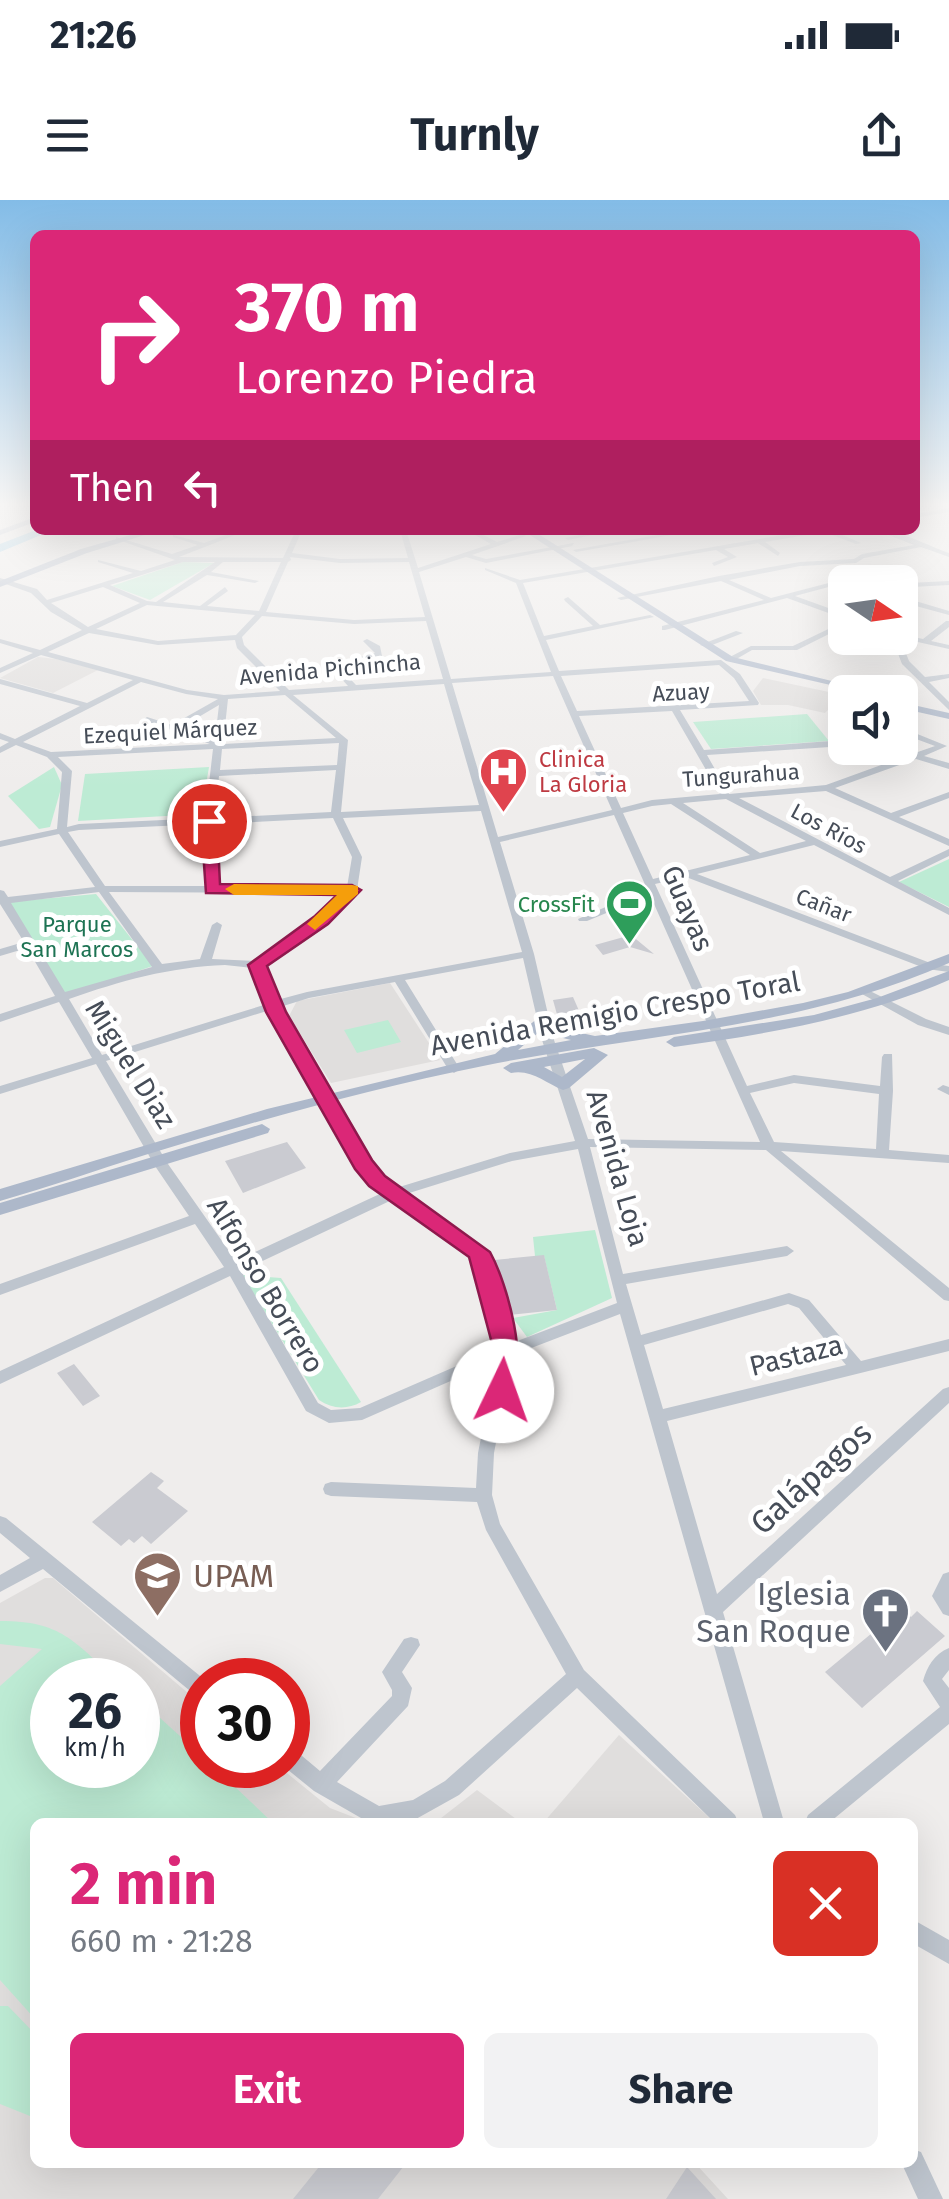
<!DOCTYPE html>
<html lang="en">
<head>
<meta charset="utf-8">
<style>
  body { margin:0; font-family:"Fira Sans",sans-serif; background:#f2f2f3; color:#1f2937; height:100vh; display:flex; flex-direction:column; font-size:38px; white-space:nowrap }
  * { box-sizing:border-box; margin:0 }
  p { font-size:32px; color:#747a83 }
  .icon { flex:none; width:55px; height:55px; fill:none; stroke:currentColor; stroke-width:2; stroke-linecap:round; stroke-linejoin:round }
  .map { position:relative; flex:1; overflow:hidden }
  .drawer { position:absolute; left:30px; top:1618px; width:888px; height:350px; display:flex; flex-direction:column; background:#fff; border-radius:15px; box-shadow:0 10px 40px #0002 }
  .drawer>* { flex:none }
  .banner { position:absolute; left:30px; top:30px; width:890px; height:305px; border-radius:15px; box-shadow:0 10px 40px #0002; background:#db2777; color:#fff; overflow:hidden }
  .needle { width:65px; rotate:103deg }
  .fabs { position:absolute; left:828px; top:365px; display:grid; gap:20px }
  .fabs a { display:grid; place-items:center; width:90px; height:90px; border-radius:15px; background:#fff; box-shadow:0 10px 40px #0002; font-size:50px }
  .speed { position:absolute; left:30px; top:1458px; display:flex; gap:20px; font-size:50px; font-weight:700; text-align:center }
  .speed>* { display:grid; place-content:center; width:130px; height:130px; border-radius:50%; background:#fff; box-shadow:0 10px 40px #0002; line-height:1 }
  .speed small { font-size:25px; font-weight:400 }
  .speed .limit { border:15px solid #d22; background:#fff; color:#111 }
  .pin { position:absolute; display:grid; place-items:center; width:85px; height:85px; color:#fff; margin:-42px; border:5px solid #fff; border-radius:50%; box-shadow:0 2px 10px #0007 }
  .me { position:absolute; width:110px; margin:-55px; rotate:3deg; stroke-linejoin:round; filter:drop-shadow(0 0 8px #0008) }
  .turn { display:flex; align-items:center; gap:35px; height:210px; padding:0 40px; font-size:45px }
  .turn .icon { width:130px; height:130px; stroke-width:2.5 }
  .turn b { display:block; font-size:70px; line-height:85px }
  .then { display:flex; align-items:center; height:95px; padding:0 40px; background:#0003; gap:20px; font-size:38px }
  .round { display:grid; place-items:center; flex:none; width:105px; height:105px; border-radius:15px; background:#f2f2f3 }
  .overview { display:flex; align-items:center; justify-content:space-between; height:170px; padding:0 40px }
  h1 { font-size:60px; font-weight:700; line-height:75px; color:#db2777 }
  .action { display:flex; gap:20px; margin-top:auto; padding:20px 40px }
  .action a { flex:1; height:115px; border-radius:15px; background:#db2777; color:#fff; font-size:40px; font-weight:700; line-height:115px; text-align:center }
  .action a+a { background:#f2f2f3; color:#1f2937 }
  .status { display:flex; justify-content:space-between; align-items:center; height:70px; padding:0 50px; background:#fff; direction:ltr }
  .status svg { height:28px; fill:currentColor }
  header { display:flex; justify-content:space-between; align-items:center; height:130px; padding:0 40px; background:#fff; font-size:45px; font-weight:700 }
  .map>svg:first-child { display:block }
</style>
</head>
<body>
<div class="status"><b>21:26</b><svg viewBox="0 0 49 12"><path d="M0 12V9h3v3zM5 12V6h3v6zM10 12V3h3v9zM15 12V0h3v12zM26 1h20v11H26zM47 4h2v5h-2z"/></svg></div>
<header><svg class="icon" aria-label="menu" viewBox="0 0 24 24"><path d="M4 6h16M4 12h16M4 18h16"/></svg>Turnly<svg class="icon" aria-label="share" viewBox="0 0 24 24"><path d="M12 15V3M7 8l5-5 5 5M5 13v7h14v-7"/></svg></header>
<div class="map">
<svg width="949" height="1999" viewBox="0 0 949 1999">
  <rect width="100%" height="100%" fill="#efedec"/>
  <g fill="#e0dedd" fill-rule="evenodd">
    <polygon points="38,457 56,459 98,470 53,493 0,478"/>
    <polygon points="763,478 843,495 825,513 788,505 761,505 753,491"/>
    <polygon points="390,783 440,860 331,883 289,816 297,801"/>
    <path d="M45,1378H53L202,1505V1565H277L330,1608L366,1622H35V1962L695,1963L728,1999H0V1403ZM52,1480H138V1565H52Z"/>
    <polygon points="619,1535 714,1622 544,1622"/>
    <polygon points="477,1590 520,1622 436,1622"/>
  </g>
  <g fill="#bdebd4">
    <polygon points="183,362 214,363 150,400 112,386"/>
    <polygon points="807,514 829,541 711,549 693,522"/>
    <polygon points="54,567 62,585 50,627 39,629 8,596"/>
    <polygon points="209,567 201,614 78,621 85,574"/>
    <polygon points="949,659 949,707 899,682"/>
    <polygon points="96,694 153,766 62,796 8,702"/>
    <polygon points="388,820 401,842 357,853 344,830"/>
    <polygon points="595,1030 612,1098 527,1137 513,1118 557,1110 544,1056 535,1056 533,1037"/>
    <path d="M242,1075L281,1078L361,1202C347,1210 332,1209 319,1200Z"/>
    <path d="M0,1421C62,1421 73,1441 117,1480H52V1565H138V1498L202,1556V1565H212L272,1622H35V1819L0,1780V1486L42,1449L0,1444Z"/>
    <polygon points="0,1806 8,1806 35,1834 35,1918 0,1904"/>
  </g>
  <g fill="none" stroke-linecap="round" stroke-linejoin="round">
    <polygon fill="#8dc7e5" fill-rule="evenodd" points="36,330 53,330 0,352 0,344"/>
  </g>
  <g fill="#cacbd1">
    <polygon points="631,735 654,754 630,747 603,755 595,745"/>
    <polygon points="573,797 584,822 575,825 558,818 553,800"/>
    <polygon points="287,942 306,968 243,993 225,961"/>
    <polygon points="544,1055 557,1110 509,1115 494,1060"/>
    <polygon points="74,1164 100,1196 83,1206 57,1173"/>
    <polygon points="151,1272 164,1281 157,1288 188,1311 151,1344 142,1336 134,1343 129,1339 121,1346 92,1322"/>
    <polygon points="901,1409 911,1417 917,1411 945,1436 862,1508 825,1472"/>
    <polygon points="323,1962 407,1962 378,1999 293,1999"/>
    <polygon points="687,1967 716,1999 666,1999"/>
  </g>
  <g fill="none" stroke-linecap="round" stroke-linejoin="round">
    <g fill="#bec5ce" fill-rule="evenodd">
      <polygon points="949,308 949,312 915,318 915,314"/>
      <path d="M239,330H248L179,357L283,358L296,330H302L292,353L340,359L408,358L400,330H406L418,368L491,344L466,330H474L497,342L523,334L526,336L472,355L486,359L574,343L572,346L486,363L466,357L419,372L451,479L551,472L516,383L485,370V368L520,380L812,330H831L861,343L856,344L824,332L765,342L780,353L778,356L758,343L724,349L737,357L714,366L712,363L728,357L716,350L523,383L544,436L593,426L565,401L564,399L568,397L600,425L650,415L654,417L546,440L559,471L721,460L740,474L759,503L758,505L680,510L704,550L845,540V546L707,555L729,594L826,585L906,556L885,550L884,548H896L915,553L935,546L900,533V527L947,546L924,556L949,563V569L916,559L835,588L891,613L949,592V598L899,617L949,639V646L826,591L739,598L890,677L949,649V656L898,681L949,708V715L814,645L697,674L933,764L949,766V772L927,769L686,677L655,684L747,886L794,875L880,886L882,857L884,854H892L893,891L889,950L949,955V963L781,951L949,1088V1101L944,1100L766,950L590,947L623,1074L787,1046L794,1051L787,1056L626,1084L641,1135L789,1093L809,1100L861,1161L949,1139V1151L667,1221L717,1394L943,1189L949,1187V1203L723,1412L784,1622H764L620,1114L513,1155L494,1253L492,1295L500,1324L584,1470L735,1615L738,1622H714L577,1488L459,1595L416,1619L400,1622H368L314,1591L282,1565H288V1547L295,1550L320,1571L392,1496V1490L382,1472L404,1439L411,1437L418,1439L420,1445L402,1472L412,1488L408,1506L337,1582L379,1606L413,1600L445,1581L566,1474L486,1330L477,1302L331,1296L325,1294L323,1289L325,1284L331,1282L476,1288L478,1253L496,1161L362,1220L329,1223L306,1211L230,1076L0,1184V1171L224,1067L195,1024L0,1095V1084L189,1016L155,966L96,864L0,894V886L92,858L59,802L0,822V814L55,796L27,748L0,756V749L24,742L0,704V690L4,691L8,697L95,687L59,634L0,647V641L57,629L62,572L47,557L16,545L0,553V547L9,542L0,539V533L15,539L80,506L0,484V479L87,503L133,480L41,455L0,473V468L33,453L0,443V439L40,450L82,430L51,412L31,393L0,382V378L37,389L47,400L133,373L98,362V360L141,371L175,360L116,339V337L172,354L198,345L173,337V335L204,343ZM290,357L340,363L409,362L425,417L354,420L266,412L288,362L291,360ZM183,362H215L156,402L147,401L110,385ZM223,362H281L259,411L207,406L228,391L225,387L200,406L163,402L207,375L255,383L259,381L211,372ZM103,387L140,403L88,427L51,403ZM147,405L255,415L236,435L158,441L96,429ZM262,416L354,424L426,421L443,479L356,485L338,466L382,456L380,446L367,439L363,441L375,453L329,465L348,486L289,490L244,445L242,437ZM89,433L158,445L235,440L237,448L280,491L224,495L187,490L48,452ZM719,465L734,478L749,501L577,511L561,476ZM553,476L612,610L498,637L452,483ZM141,482L186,494L218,499L172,525L147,517L143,520L210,544L51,552L23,542ZM444,484L479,605L341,612L348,540L293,495ZM285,495L336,538L223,544L228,499ZM219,505L215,539L180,528ZM672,511L720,594L652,600L621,608L579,516ZM339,543L337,565L220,570L222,549ZM213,549L205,618L79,624L67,627L72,571L58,557ZM336,570L331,612L214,618L219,576ZM726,599L806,641L760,653L683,603ZM671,604L750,655L653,679L623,613L652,606ZM481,611L522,752L307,792L277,800L264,766L326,722L357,690L362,657L343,618ZM614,615L647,689L578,719L579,721H587L650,695L760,942L588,939L554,840L534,754L500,642ZM333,618L352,657L347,687L217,686L214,624ZM204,624L207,686H105L68,632L79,630ZM99,692L152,767L65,792L11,703ZM109,692L343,693L318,718L256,761L212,759L222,725L217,722L212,725L200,759L162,764ZM523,758L542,840L575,941L510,953L396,988L382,978L368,962L280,807L309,798L395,782L448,869L454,873L460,869L405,780ZM225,765L253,768L267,804L102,855L69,799C120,781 170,767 225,765ZM270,810L356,964L372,984L384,992L236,1061L168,964L106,861ZM794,883L879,894L876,949L774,942L750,893ZM578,949L617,1103L512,1143L493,1067L483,1048L406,994L512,961ZM394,999L473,1055L479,1067L498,1148L360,1208L331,1210L318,1203L241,1071ZM788,1104L799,1108L846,1165L663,1209L644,1145Z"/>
      <polygon points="603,330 617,330 568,340 565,338"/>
      <polygon points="685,330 700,330 576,352 573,350"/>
      <path d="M876,330C900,330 926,345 949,353V357L921,347L864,358L856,363L800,366L729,380L771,398L871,372L870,370L873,368L909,383L949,381V385L912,387V400L949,411V415L905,403L904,386L877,374L795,396L845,414V419L787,398L665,430H662V426L764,400L721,381L621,400L617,398L719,376L800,362L854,359L862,354L914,345Z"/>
      <polygon points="845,421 845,426 797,450 752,450 733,461 726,459 751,446 793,446"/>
      <polygon points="946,421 949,421 949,427 931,441 949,445 949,449 900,438 909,461 925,477 949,474 949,478 929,482 949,502 949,510 902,464 892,438 900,438 900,434 923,439"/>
      <polygon points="736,431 743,433 707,447 700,445"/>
      <polygon points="845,499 845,507 840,516 845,523 845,532 842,531 832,516 834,508"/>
      <polygon points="866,789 926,819 949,827 949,835 918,825 862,794 862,790"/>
      <polygon points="943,885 949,887 949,895 937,889"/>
      <polygon points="0,1316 6,1318 205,1480 202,1480 202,1498 195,1495 43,1369 0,1392 0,1375 30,1358 0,1333"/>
      <polygon points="949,1372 949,1416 943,1414 932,1396 943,1374"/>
      <path d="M949,1448V1470L942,1479L949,1488V1524L830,1622H805L808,1615L940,1507L923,1481C927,1467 934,1454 949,1448Z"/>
      <polygon points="912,1719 949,1740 949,1764 912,1743"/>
      <polygon points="912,1949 921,1952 943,1999 918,1999 901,1962 912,1962"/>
    </g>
    <g fill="#adb8ca" fill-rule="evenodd">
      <polygon points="35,317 35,322 0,335 0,330"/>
      <polygon points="148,330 161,330 87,353 0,387 0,381 81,349"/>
      <polygon points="522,330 532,330 733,457 877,492 861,492 726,461"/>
      <polygon points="900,502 949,513 949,519 900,508"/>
      <path d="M949,754V763C801,829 639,834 483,866C369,889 256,921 145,955C97,970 49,987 0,1001V989L267,909L495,854L539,817H549L572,831L595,836L703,821L803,803L848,792ZM545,827L563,838L571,840L518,850Z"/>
      <path d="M949,771V780C861,818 768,834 674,847L666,842L674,837L814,815L877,798Z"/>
      <path d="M594,848L608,855L569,888L563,890C545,883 532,869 511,873L503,868L511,863ZM585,859L562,877L544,867Z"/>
      <polygon points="262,924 270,929 268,933 0,1015 0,1003"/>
    </g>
  </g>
  <linearGradient id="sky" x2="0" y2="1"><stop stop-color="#83bce7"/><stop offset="0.52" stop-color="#f8f7f6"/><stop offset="1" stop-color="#f8f7f6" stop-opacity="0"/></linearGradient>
  <rect width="949" height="586" fill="url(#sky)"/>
  <path fill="#db2777" stroke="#8e194d" stroke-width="2.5" d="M209,616L217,621L220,684L352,685L361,690L328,724L267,766L286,812L372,960L385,976L490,1052C508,1085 529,1163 511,1198H492L488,1191L494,1151L469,1057L369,986L355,969L266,812L248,765L315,716L337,695L206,693L201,621Z"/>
  <polygon fill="#f59e0b" points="352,685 358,686 358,694 315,730 307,724 337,695 234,695 225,689 234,684"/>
  <defs>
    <symbol id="hospital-pin" viewBox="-11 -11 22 30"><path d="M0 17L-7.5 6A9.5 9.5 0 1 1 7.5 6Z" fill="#e0444e" stroke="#fff"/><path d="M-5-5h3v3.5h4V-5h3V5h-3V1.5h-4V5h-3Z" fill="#fff"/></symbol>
    <symbol id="stadium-pin" viewBox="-11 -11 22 30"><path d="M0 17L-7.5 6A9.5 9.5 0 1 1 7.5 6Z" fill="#2e9e5b" stroke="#fff"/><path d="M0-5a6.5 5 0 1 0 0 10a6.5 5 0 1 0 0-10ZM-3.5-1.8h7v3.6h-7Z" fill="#fff"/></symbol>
    <symbol id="university-pin" viewBox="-11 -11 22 30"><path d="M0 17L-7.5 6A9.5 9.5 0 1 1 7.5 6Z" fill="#8d6e63" stroke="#fff"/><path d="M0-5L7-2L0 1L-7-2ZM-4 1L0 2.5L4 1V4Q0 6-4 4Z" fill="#fff"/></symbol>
    <symbol id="church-pin" viewBox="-11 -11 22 30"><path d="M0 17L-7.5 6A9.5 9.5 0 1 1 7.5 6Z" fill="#6b7280" stroke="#fff"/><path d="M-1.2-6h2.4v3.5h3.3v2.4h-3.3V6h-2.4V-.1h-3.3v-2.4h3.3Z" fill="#fff"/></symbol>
  </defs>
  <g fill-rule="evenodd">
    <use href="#hospital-pin" x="476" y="544" width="55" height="75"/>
    <use href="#stadium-pin" x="602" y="676" width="55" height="75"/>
    <use href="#university-pin" x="130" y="1348" width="55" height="75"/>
    <use href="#church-pin" x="858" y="1384" width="55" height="75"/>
  </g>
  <g text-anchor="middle" stroke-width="10" stroke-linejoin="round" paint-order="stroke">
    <g font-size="22" fill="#464d58" stroke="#fff">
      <text transform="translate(330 469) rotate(-5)" y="8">Avenida Pichincha</text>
      <text transform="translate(681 492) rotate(-3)" y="8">Azuay</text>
      <text transform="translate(170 531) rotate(-3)" y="8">Ezequiel Márquez</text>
      <text transform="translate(741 575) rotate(-4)" y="8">Tungurahua</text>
      <text transform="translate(829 628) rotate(28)" y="8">Los Ríos</text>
      <text transform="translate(824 705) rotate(21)" y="8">Cañar</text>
    </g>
    <g font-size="22" fill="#be3a42" stroke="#fff" text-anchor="start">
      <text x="539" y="567">Clinica<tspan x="539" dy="25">La Gloria</tspan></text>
    </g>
    <g font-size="22" fill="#27864d" stroke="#fff" text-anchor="end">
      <text x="595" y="712">CrossFit</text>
    </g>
    <g font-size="22" fill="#1d7353" stroke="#fff">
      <text x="77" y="732">Parque<tspan x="77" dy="25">San Marcos</tspan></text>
    </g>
    <g font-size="28" fill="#464d58" stroke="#fff">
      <text transform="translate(688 708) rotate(67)" y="10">Guayas</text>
      <text transform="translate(615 813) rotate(-10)" y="10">Avenida Remigio Crespo Toral</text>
      <text transform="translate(131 864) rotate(58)" y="10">Miguel Diaz</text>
      <text transform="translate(618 968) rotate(74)" y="10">Avenida Loja</text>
      <text transform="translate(266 1085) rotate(59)" y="10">Alfonso Borrero</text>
      <text transform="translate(796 1155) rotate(-14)" y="10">Pastaza</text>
    </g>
    <g font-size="32" fill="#464d58" stroke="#fff">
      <text transform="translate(811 1278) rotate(-42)" y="11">Galápagos</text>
    </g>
    <g font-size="32" fill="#785e54" stroke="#fff" text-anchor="start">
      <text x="193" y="1387">UPAM</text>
    </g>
    <g font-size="32" fill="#5b616d" stroke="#fff" text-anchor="end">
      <text x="851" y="1405">Iglesia<tspan x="851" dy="37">San Roque</tspan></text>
    </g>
  </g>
</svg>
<div class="fabs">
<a><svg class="needle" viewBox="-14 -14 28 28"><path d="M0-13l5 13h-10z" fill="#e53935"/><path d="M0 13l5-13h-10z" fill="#747a83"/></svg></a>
<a><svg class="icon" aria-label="sound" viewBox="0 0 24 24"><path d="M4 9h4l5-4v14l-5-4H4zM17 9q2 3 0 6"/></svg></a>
</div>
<div class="speed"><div>26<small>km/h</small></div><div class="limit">30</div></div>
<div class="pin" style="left:209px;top:621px;background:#d93025"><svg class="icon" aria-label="arrive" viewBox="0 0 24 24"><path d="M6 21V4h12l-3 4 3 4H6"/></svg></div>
<svg class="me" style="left:502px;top:1191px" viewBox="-20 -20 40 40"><circle r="19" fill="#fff"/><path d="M0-13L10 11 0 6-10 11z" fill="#db2777"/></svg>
<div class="banner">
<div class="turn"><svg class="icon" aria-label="right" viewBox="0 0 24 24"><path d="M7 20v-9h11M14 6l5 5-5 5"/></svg><div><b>370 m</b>Lorenzo Piedra</div></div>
<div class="then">Then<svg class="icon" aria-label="left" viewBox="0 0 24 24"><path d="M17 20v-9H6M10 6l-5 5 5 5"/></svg></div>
</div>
<section class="drawer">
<div class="overview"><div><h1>2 min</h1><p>660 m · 21:28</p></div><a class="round" style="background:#d93025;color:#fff"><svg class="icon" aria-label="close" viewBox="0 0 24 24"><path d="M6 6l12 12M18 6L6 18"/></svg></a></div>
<div class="action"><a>Exit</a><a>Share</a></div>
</section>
</div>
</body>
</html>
